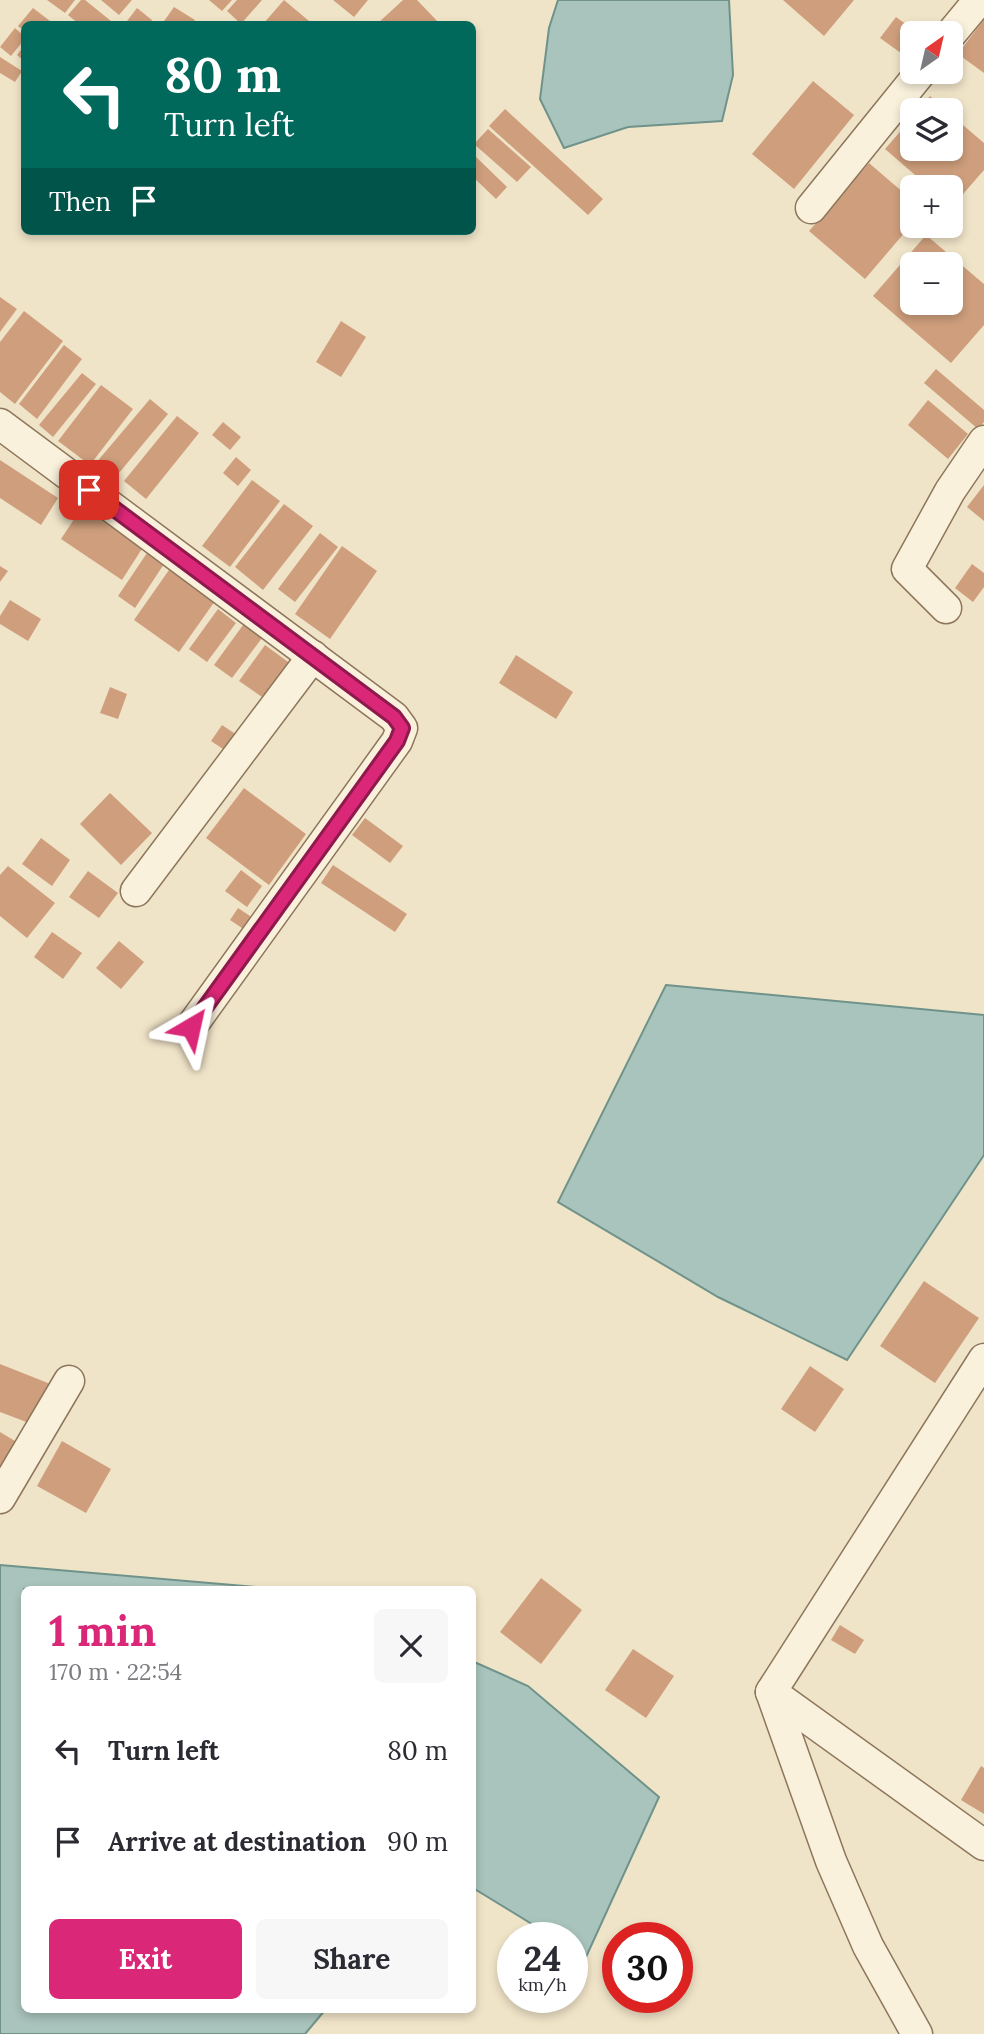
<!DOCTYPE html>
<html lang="en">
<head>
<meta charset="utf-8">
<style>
  body { margin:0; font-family:Lora,serif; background:#f7f7f7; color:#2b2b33; height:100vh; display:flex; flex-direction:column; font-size:26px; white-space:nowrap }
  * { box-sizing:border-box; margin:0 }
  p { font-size:23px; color:#7c7c81 }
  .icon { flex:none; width:38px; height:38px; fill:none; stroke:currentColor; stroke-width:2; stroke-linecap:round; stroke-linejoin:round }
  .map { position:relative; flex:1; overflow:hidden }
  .side { position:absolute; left:21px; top:1586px; width:455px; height:427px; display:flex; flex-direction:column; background:#fff; border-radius:10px; box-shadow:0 4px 10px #0003 }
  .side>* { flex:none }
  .banner { position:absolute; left:21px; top:21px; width:455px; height:214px; border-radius:10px; box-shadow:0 4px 10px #0003; background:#00695c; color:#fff; overflow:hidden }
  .needle { width:46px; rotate:34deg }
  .tools { position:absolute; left:900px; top:21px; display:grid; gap:14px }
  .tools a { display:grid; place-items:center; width:63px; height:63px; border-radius:10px; background:#fff; box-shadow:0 4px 10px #0003; font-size:35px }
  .speed { position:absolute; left:497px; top:1922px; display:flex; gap:14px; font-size:35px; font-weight:700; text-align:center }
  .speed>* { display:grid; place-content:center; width:91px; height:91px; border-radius:50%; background:#fff; box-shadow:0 4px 10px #0003; line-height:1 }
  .speed small { font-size:18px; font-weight:400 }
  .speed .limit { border:10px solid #d22; background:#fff; color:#111 }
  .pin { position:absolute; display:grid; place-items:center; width:60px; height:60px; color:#fff; margin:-30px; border-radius:14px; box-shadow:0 4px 10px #0006 }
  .me { position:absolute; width:77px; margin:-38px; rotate:36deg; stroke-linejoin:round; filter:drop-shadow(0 0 5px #0008) }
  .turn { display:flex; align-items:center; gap:24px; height:147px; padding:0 28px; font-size:32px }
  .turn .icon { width:91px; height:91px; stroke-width:2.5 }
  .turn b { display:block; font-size:49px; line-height:60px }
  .then { display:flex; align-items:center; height:66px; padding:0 28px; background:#0003; gap:14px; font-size:26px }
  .round { display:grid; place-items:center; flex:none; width:74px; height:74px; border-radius:10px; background:#f7f7f7 }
  .head { display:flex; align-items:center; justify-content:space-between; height:119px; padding:0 28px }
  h1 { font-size:42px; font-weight:800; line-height:52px; color:#db2777 }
  .cta { display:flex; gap:14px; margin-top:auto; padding:14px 28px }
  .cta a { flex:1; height:80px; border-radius:10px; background:#db2777; color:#fff; font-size:28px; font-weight:800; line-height:80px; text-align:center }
  .cta a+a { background:#f7f7f7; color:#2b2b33 }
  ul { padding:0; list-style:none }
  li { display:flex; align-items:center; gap:21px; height:91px; padding:0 28px }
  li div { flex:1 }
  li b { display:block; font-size:26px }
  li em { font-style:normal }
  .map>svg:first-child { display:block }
</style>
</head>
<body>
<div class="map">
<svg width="984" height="2034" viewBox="0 0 984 2034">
  <rect width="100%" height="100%" fill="#f0e4c8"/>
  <g fill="#a9c4bc" stroke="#6f938a" stroke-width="2">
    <polygon points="558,0 729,0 733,75 722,121 628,127 564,148 540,99 549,28"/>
    <polygon points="666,985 984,1015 984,1155 847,1360 718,1297 558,1202"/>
    <polygon points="0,1565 280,1589 24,1589 24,2009 326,2009 305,2034 0,2034"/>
    <polygon points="472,1661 528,1686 659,1797 586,1957 572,1949 572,1937 553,1937 473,1888"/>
  </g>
  <g fill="#cf9f7d" fill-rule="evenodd">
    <polygon points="47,0 75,0 65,13"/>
    <polygon points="81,0 85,0 111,21 108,24 79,24 68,15"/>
    <polygon points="101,0 132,0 119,15"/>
    <polygon points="209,0 232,0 222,11"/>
    <polygon points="237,0 262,0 241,24 227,11"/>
    <polygon points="284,0 309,21 306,24 263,24"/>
    <polygon points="333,0 368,0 354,17"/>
    <polygon points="403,0 417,0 440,24 377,24"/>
    <polygon points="783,0 854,0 824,36"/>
    <polygon points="174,7 195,20 192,24 162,24"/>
    <polygon points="33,8 54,24 24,24 24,31 18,26"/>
    <polygon points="137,8 152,20 149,24 131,24 127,21"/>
    <polygon points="896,17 918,33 912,33 912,61 880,38"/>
    <polygon points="984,19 984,73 958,54"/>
    <polygon points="15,28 24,36 24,40 11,56 0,47"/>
    <polygon points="24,46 24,61 17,55"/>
    <polygon points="0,57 22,71 15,82 0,73"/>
    <polygon points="813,81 854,115 794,189 752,154"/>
    <polygon points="930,96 946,110 918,110"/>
    <polygon points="505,109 603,199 588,215 489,126"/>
    <polygon points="950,114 984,143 984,170 950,209 950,187 929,187 885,149 912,118 912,149 950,149"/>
    <polygon points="488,129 531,167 517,182 474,144"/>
    <polygon points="472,153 507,187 496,199 472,176"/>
    <polygon points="869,163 912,200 912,224 865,279 809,231"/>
    <path d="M926,235L984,284V325L951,363L873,296ZM912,264H950V303H912Z"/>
    <polygon points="0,297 17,309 0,332"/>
    <polygon points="24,311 63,341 15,404 0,392 0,342"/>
    <polygon points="341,321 366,337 341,377 316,362"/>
    <polygon points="64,345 82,359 37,419 19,404"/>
    <polygon points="936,369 984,410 984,422 978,429 924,383"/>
    <polygon points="82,373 96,384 53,437 39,425"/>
    <polygon points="101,385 133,409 90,465 58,441"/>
    <polygon points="150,399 168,414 114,479 95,464"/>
    <polygon points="928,400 968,434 948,459 908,425"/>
    <polygon points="177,416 199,433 146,499 124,481"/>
    <polygon points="223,422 241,437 230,450 212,435"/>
    <polygon points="236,457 251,470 238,486 223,473"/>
    <polygon points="0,460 58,498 41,525 0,498"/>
    <polygon points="252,480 280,501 230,567 202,546"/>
    <polygon points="984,485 984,521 967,507"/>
    <polygon points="84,504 145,544 122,580 61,539"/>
    <polygon points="284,504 313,526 263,590 235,567"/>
    <polygon points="320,533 338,547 295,602 278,589"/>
    <polygon points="342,546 377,571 330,639 295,614"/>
    <polygon points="149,550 166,561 135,608 118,596"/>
    <polygon points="972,564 984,573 984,587 973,602 955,588"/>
    <polygon points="0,566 8,571 0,582"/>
    <polygon points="169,570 215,601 179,652 134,620"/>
    <polygon points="10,600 41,619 28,641 0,624 0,616"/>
    <polygon points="218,609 236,623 207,662 189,649"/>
    <polygon points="243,625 262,638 232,678 214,665"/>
    <polygon points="265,645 291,664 265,699 239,681"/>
    <polygon points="516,655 573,692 556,719 499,683"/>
    <polygon points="110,687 127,694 118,719 100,713"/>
    <polygon points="222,725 240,737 229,753 211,741"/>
    <polygon points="244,788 306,834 269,885 206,838"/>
    <polygon points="110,793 152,833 121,865 80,824"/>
    <polygon points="365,818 403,846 390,863 352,835"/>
    <polygon points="41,838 70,860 52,886 22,864"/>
    <polygon points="333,865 407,914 395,932 321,883"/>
    <polygon points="8,866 55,903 27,938 0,916 0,875"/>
    <polygon points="241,870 262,886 247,907 225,891"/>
    <polygon points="88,871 118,893 99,918 69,897"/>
    <polygon points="238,908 256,920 248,932 230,920"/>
    <polygon points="52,932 82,953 63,979 34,957"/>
    <polygon points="119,941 144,962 121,989 96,968"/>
    <polygon points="924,1281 979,1318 935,1383 880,1346"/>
    <polygon points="0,1364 53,1385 37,1426 0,1412"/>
    <polygon points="810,1366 844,1389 815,1432 781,1409"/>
    <polygon points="0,1432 20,1444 0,1478"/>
    <polygon points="62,1441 111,1469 86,1513 37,1486"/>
    <polygon points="541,1578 582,1610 541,1664 500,1632"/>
    <polygon points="840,1625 864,1640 855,1654 831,1640"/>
    <polygon points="633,1649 674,1676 646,1718 605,1690"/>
    <polygon points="981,1766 984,1768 984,1814 961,1800"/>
  </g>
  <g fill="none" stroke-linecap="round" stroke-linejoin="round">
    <defs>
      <g id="minor">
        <polyline points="950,35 979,0"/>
        <polyline points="811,208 921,72"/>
        <polyline points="0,424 394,717 402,728 397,741 191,1027"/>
        <polyline points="946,608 907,569 950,491 984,441"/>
        <polyline points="136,891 313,656"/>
        <polyline points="984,1359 771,1692 984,1845"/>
        <polyline points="0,1498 69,1381"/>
        <polyline points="771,1692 831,1861 868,1946 917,2034"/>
      </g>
    </defs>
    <use href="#minor" stroke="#8d765c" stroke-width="33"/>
    <use href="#minor" stroke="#faf1dc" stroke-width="30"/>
  </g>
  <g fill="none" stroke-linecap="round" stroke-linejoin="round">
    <defs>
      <polyline id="route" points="89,490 394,717 402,728 397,741 191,1027"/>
    </defs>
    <use href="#route" stroke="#8e194d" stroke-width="18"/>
    <use href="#route" stroke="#db2777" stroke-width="12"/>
  </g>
</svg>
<div class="tools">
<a><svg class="needle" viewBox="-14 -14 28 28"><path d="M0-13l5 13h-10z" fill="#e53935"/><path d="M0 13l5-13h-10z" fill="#7c7c81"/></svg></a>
<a><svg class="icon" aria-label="layers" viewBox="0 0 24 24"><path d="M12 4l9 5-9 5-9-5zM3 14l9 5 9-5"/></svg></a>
<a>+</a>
<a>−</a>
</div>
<div class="speed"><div>24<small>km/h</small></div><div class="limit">30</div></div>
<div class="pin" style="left:89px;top:490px;background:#d93025"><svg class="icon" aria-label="arrive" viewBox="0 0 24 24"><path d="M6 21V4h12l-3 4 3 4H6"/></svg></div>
<svg class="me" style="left:191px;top:1027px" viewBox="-20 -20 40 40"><path d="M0-17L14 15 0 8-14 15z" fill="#db2777" stroke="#fff" stroke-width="4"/></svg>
<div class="banner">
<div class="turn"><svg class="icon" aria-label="left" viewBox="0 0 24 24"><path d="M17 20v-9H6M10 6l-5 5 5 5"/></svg><div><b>80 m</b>Turn left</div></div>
<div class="then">Then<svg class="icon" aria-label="arrive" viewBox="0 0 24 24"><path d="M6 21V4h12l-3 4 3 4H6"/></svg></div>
</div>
<section class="side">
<div class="head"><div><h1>1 min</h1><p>170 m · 22:54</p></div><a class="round"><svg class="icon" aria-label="close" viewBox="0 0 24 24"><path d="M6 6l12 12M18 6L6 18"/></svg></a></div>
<ul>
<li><svg class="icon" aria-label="left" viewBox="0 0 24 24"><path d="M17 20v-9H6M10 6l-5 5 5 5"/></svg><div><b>Turn left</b></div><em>80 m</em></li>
<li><svg class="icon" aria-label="arrive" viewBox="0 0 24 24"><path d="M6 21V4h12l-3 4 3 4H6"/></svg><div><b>Arrive at destination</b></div><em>90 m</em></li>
</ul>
<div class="cta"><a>Exit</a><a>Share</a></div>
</section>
</div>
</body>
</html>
